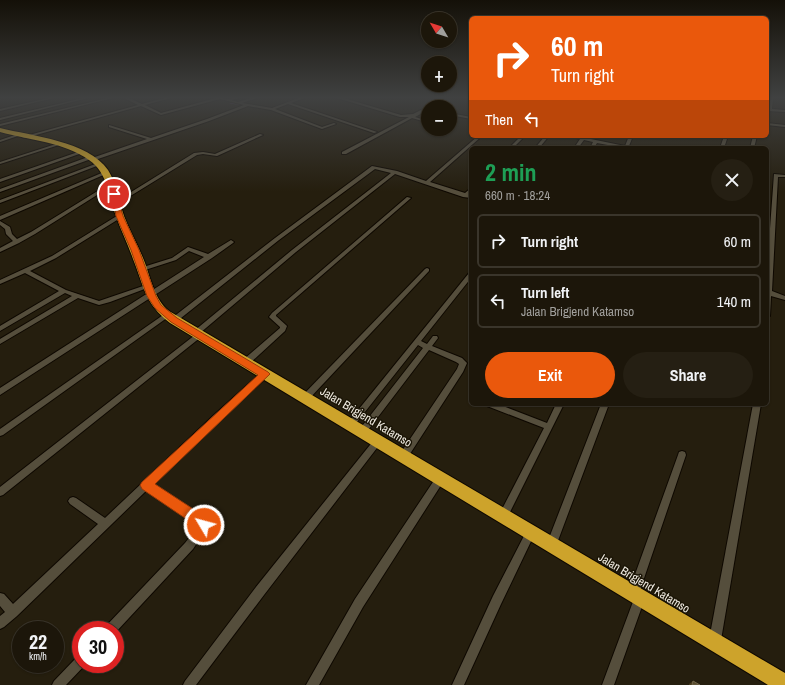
<!DOCTYPE html>
<html lang="en">
<head>
<meta charset="utf-8">
<style>
  body { margin:0; font-family:"Archivo Narrow",sans-serif; background:#251f13; color:#f1f3f6; height:100vh; display:flex; flex-direction:column; font-size:15px; white-space:nowrap }
  * { box-sizing:border-box; margin:0 }
  p { font-size:13px; color:#a09f9c }
  .icon { flex:none; width:22px; height:22px; fill:none; stroke:currentColor; stroke-width:2; stroke-linecap:round; stroke-linejoin:round }
  .map { position:relative; flex:1; overflow:hidden }
  .panel { position:absolute; left:469px; top:146px; width:300px; height:260px; display:flex; flex-direction:column; background:#1c160a; border-radius:6px; box-shadow:0 1px 3px #0004,0 0 0 1px #3a352b }
  .panel>* { flex:none }
  .hud { position:absolute; left:469px; top:16px; width:300px; height:122px; border-radius:6px; box-shadow:0 1px 3px #0004,0 0 0 1px #3a352b; background:#ea580c; color:#fff; overflow:hidden }
  .needle { width:26px; rotate:309deg }
  .controls { position:absolute; left:421px; top:12px; display:grid; gap:8px }
  .controls a { display:grid; place-items:center; width:36px; height:36px; border-radius:50%; background:#1c160a; box-shadow:0 1px 3px #0004,0 0 0 1px #3a352b; font-size:20px }
  .speed { position:absolute; left:12px; top:621px; display:flex; gap:8px; font-size:20px; font-weight:700; text-align:center }
  .speed>* { display:grid; place-content:center; width:52px; height:52px; border-radius:50%; background:#1c160a; box-shadow:0 1px 3px #0004,0 0 0 1px #3a352b; line-height:1 }
  .speed small { font-size:10px; font-weight:400 }
  .speed .limit { border:6px solid #d22; background:#fff; color:#111 }
  .pin { position:absolute; display:grid; place-items:center; width:34px; height:34px; color:#fff; margin:-17px; border:2px solid #fff; border-radius:50%; box-shadow:0 1px 4px #0007 }
  .me { position:absolute; width:44px; margin:-22px; rotate:307deg; stroke-linejoin:round; filter:drop-shadow(0 0 3px #0008) }
  .turn { display:flex; align-items:center; gap:14px; height:84px; padding:0 16px; font-size:18px }
  .turn .icon { width:52px; height:52px; stroke-width:2.5 }
  .turn b { display:block; font-size:28px; line-height:34px }
  .then { display:flex; align-items:center; height:38px; padding:0 16px; background:#0003; gap:8px; font-size:15px }
  .round { display:grid; place-items:center; flex:none; width:42px; height:42px; border-radius:21px; background:#251f13 }
  .overview { display:flex; align-items:center; justify-content:space-between; height:68px; padding:0 16px }
  h1 { font-size:24px; font-weight:700; line-height:30px; color:#1e9e55 }
  .primary-button { display:flex; gap:8px; margin-top:auto; padding:8px 16px }
  .primary-button a { flex:1; height:46px; border-radius:24px; background:#ea580c; color:#fff; font-size:16px; font-weight:700; line-height:46px; text-align:center }
  .primary-button a+a { background:#251f13; color:#f1f3f6 }
  ul { padding:0; list-style:none }
  li { display:flex; align-items:center; gap:12px; height:54px; margin:0 8px 6px; padding:0 8px; border:2px solid #3a352b; border-radius:6px }
  li div { flex:1 }
  li b { display:block; font-size:15px }
  li em { font-style:normal }
  .map>svg:first-child { display:block }
</style>
</head>
<body>
<div class="map">
<svg width="785" height="685" viewBox="0 0 785 685">
  <rect width="100%" height="100%" fill="#251e0e"/>
  <g fill="none" stroke-linecap="round" stroke-linejoin="round">
    <g stroke="#713e89" stroke-width="1">
      <polyline points="230,103 270,109"/>
      <polyline points="274,107 299,97"/>
    </g>
    <defs>
      <g id="street">
        <polygon points="53,97 58,97 0,111 0,109"/>
        <polygon points="87,97 92,97 0,120 0,118"/>
        <polygon points="112,97 117,97 0,126 0,124"/>
        <polygon points="124,97 127,97 142,104 168,97 171,97 171,98 145,105 161,113 216,98 216,97 227,99 240,97 240,98 231,100 238,102 254,97 257,97 257,98 242,103 272,108 301,97 304,97 304,98 291,103 377,132 374,133 288,104 275,109 322,127 334,123 336,124 322,129 271,110 248,106 209,121 95,160 91,159 0,192 0,189 88,157 92,158 147,139 109,127 109,125 151,138 207,119 244,105 220,99 161,115 141,106 25,138 22,137 138,105 124,98"/>
        <polygon points="337,97 340,97 401,115 413,114 425,108 428,108 428,110 415,117 428,121 426,122 412,118 346,154 342,154 342,152 409,117 400,117 337,98"/>
        <polygon points="770,97 773,97 772,109 785,110 785,112 767,111"/>
        <polygon points="450,113 471,117 471,119 450,115"/>
        <polygon points="767,123 785,125 785,127 767,125"/>
        <polygon points="18,134 21,135 0,142 0,140"/>
        <polygon points="260,134 263,135 217,156 203,154 197,155 119,203 115,202 194,153 203,152 215,154"/>
        <polygon points="478,136 482,136 430,182 465,193 471,188 471,192 469,195 471,195 471,198 463,197 395,174 296,252 200,333 202,335 201,337 3,495 0,496 0,487 195,335 193,333 194,331 292,250 391,173 375,169 279,240 176,322 172,322 171,320 172,318 275,238 372,166 397,171 426,181"/>
        <polygon points="521,136 525,136 513,148 509,148"/>
        <polygon points="545,136 549,136 539,148 535,148"/>
        <polygon points="568,136 582,137 583,136 587,136 586,138 625,146 629,136 633,136 629,146 633,148 624,148 597,143 594,148 590,148 593,142 584,140 578,148 574,148 580,139"/>
        <polygon points="724,136 728,136 724,148 720,148"/>
        <polygon points="753,136 757,136 754,148 750,148"/>
        <polygon points="56,144 59,145 0,164 0,162"/>
        <polygon points="78,152 82,153 0,182 0,179"/>
        <polygon points="98,163 102,164 0,203 0,200"/>
        <polygon points="104,172 108,173 0,220 0,216"/>
        <polygon points="774,174 785,175 785,177 778,177 772,291 785,296 785,300 771,296 770,316 767,318 767,269"/>
        <polygon points="109,184 113,185 35,234 19,243 0,252 0,248 13,241 6,234 5,229 0,225 0,221 10,227 12,234 17,239 31,232"/>
        <polygon points="407,197 411,198 276,315 276,316 287,326 285,331 249,364 243,364 242,362 243,360 280,328 280,327 269,317 272,313"/>
        <polygon points="120,214 122,215 122,217 56,258 30,271 66,290 99,301 146,285 150,285 151,286 150,287 110,302 99,305 78,298 0,344 0,339 72,296 65,293 0,331 0,326 59,291 25,273 0,284 0,280 52,256"/>
        <polygon points="231,240 234,242 233,243 212,258 0,395 0,388 204,257 189,251 176,260 142,271 140,270 140,268 172,258 188,247 208,254"/>
        <polygon points="427,268 429,269 429,271 308,400 302,400 301,398 302,396 425,269"/>
        <polygon points="471,272 471,278 421,341 427,344 433,336 437,336 438,338 432,346 462,358 467,363 463,372 406,460 403,461 400,460 399,457 400,454 457,369 459,364 456,362 429,350 365,434 362,435 359,434 358,432 359,430 423,348 418,345 353,427 350,428 347,427 346,425 469,273"/>
        <polygon points="166,313 168,313 171,315 3,435 0,436 0,429"/>
        <polygon points="265,371 268,372 269,374 268,376 220,419 153,484 206,519 209,525 193,549 115,633 115,630 104,630 106,626 185,543 199,525 147,490 17,616 4,627 0,629 0,616 5,612 0,606 0,593 4,594 13,604 98,524 70,504 68,501 70,498 73,497 76,498 105,518 214,415 262,372"/>
        <polygon points="486,404 498,404 547,423 556,404 564,404 506,520 503,521 500,520 498,517 544,428 487,406"/>
        <polygon points="601,404 609,404 556,546 555,549 551,551 547,549 546,546"/>
        <polygon points="753,404 761,404 721,640 719,644 715,646 711,644 709,640"/>
        <polygon points="377,439 380,440 381,442 380,444 264,595 196,685 183,685 185,681 256,587 374,440"/>
        <polygon points="682,451 685,452 686,455 639,593 644,594 645,598 614,685 602,685 634,599 629,598 628,594 678,455 679,452"/>
        <polygon points="440,475 443,476 444,479 443,482 363,607 319,685 306,685 355,599 437,476"/>
        <polygon points="530,528 533,530 535,533 501,604 464,685 452,685 493,596 527,530"/>
        <polygon points="81,655 81,664 86,664 85,665 66,685 52,685 54,681 77,657"/>
      </g>
      <path id="highway" d="M0,128C32,136 88,141 108,170C117,184 119,201 124,216C130,232 139,247 145,263C151,280 155,300 169,311L785,673V685H768L170,323C144,303 144,286 133,259C128,244 121,231 116,216C109,197 108,173 89,160C64,142 29,140 0,132Z"/>
    </defs>
    <use href="#street" stroke="#0e0800" stroke-width="2"/>
    <use href="#highway" stroke="#0e0800" stroke-width="2"/>
    <use href="#street" fill="#554e3c" fill-rule="evenodd"/>
    <use href="#highway" fill="#cda32b" fill-rule="evenodd"/>
  </g>
  <polygon fill="#46391a" points="693,681 700,685 689,685 689,684"/>
  <polygon fill="#584c2f" stroke="#70654b" points="693,681 700,685 692,685"/>
  <linearGradient id="sky" x2="0" y2="1"><stop stop-color="#141008"/><stop offset="0.51" stop-color="#404141"/><stop offset="1" stop-color="#404141" stop-opacity="0"/></linearGradient>
  <rect width="785" height="192" fill="url(#sky)"/>
  <polygon fill="#ea580c" stroke="#983908" points="112,192 117,194 123,216 139,250 156,296 161,305 177,318 268,372 270,374 155,484 207,518 210,525 209,529 204,531 142,489 140,485 142,482 258,375 171,322 155,308 147,296 131,250 116,216"/>
  <g text-anchor="middle" stroke-width="3" stroke-linejoin="round" paint-order="stroke">
    <g font-size="12" fill="#f0ebe1" stroke="#1b1506">
      <text transform="translate(366 417) rotate(31)" y="4">Jalan Brigjend Katamso</text>
      <text transform="translate(644 583) rotate(31)" y="4">Jalan Brigjend Katamso</text>
    </g>
  </g>
</svg>
<div class="controls">
<a><svg class="needle" viewBox="-14 -14 28 28"><path d="M0-13l5 13h-10z" fill="#e53935"/><path d="M0 13l5-13h-10z" fill="#a09f9c"/></svg></a>
<a>+</a>
<a>−</a>
</div>
<div class="speed"><div>22<small>km/h</small></div><div class="limit">30</div></div>
<div class="pin" style="left:114px;top:194px;background:#d93025"><svg class="icon" aria-label="arrive" viewBox="0 0 24 24"><path d="M6 21V4h12l-3 4 3 4H6"/></svg></div>
<svg class="me" style="left:204px;top:525px" viewBox="-20 -20 40 40"><circle r="17" fill="#ea580c" stroke="#fff" stroke-width="3"/><path d="M0-11L8 9 0 5-8 9z" fill="#fff"/></svg>
<div class="hud">
<div class="turn"><svg class="icon" aria-label="right" viewBox="0 0 24 24"><path d="M7 20v-9h11M14 6l5 5-5 5"/></svg><div><b>60 m</b>Turn right</div></div>
<div class="then">Then<svg class="icon" aria-label="left" viewBox="0 0 24 24"><path d="M17 20v-9H6M10 6l-5 5 5 5"/></svg></div>
</div>
<section class="panel">
<div class="overview"><div><h1>2 min</h1><p>660 m · 18:24</p></div><a class="round"><svg class="icon" aria-label="close" viewBox="0 0 24 24"><path d="M6 6l12 12M18 6L6 18"/></svg></a></div>
<ul>
<li><svg class="icon" aria-label="right" viewBox="0 0 24 24"><path d="M7 20v-9h11M14 6l5 5-5 5"/></svg><div><b>Turn right</b></div><em>60 m</em></li>
<li><svg class="icon" aria-label="left" viewBox="0 0 24 24"><path d="M17 20v-9H6M10 6l-5 5 5 5"/></svg><div><b>Turn left</b><p>Jalan Brigjend Katamso</p></div><em>140 m</em></li>
</ul>
<div class="primary-button"><a>Exit</a><a>Share</a></div>
</section>
</div>
</body>
</html>
